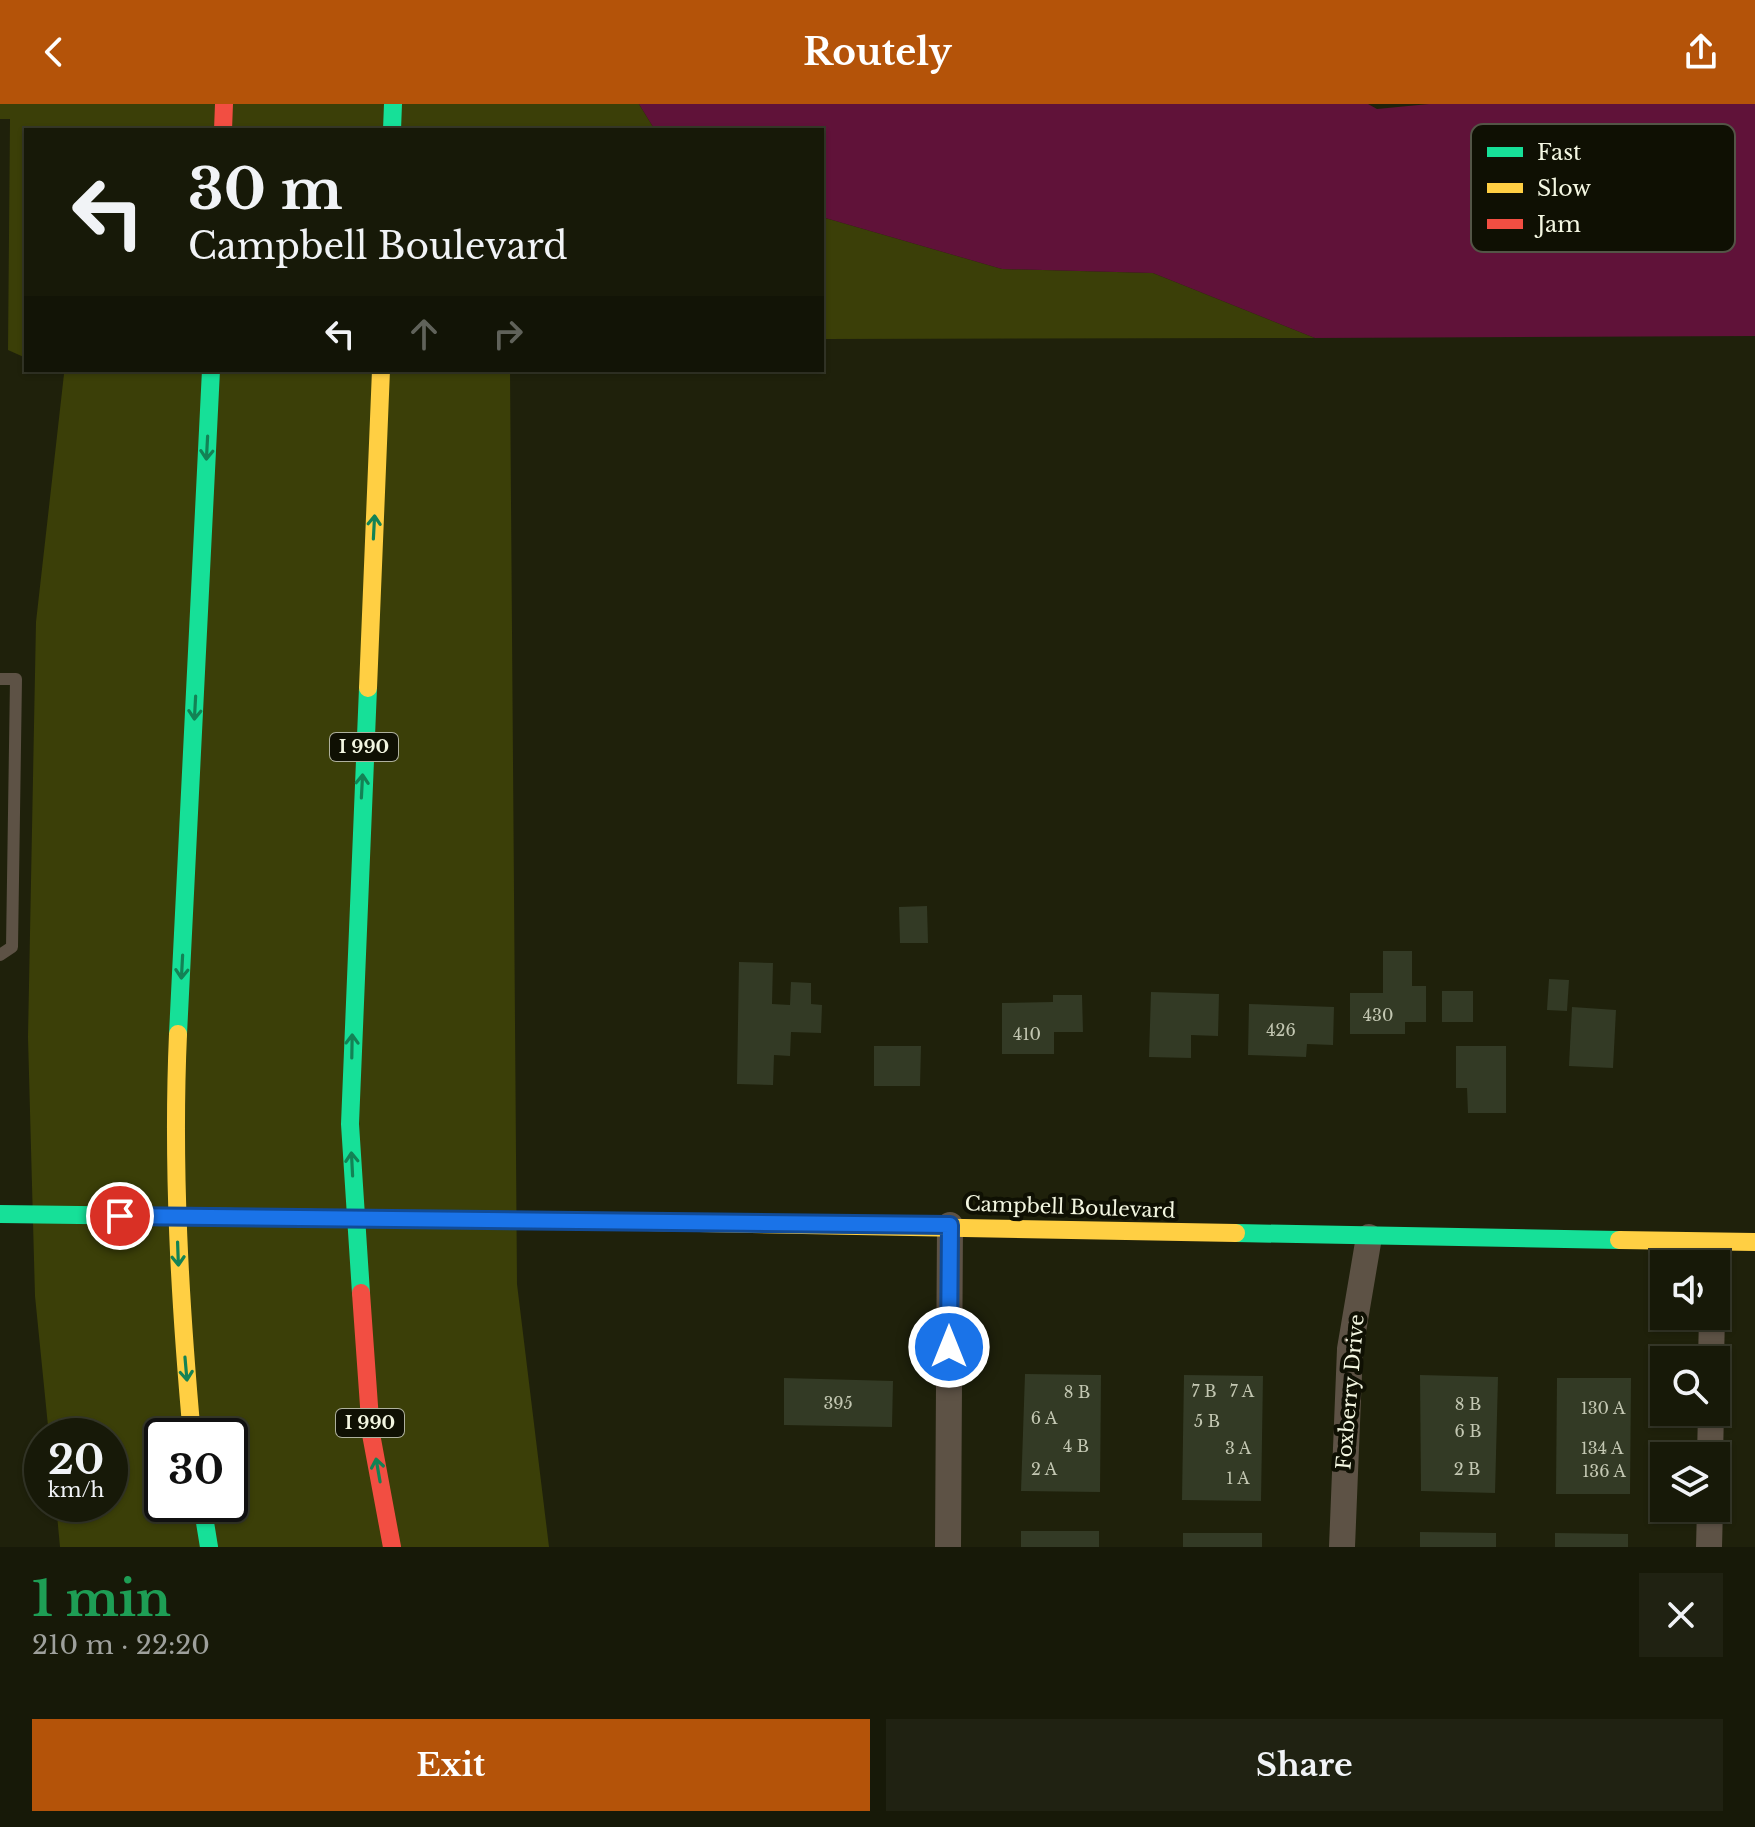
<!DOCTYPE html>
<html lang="en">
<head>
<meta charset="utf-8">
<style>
  body { margin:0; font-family:"Libre Baskerville",serif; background:#202212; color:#f1f3f6; height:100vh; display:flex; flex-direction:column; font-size:30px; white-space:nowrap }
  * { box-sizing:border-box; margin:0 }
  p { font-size:26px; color:#9ea09c }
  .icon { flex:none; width:44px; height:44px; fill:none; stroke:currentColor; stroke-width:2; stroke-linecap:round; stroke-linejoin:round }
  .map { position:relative; height:1443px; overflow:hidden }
  .details { display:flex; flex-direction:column; background:#171908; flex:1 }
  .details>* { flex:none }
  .hud { position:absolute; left:24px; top:24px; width:800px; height:244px; border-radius:0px; box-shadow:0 2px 6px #0004,0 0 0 2px #363829; background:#171908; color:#f1f3f6; overflow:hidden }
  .buttons { position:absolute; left:1650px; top:1146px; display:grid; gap:16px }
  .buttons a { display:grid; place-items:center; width:80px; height:80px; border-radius:0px; background:#171908; box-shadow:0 2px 6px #0004,0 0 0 2px #363829; font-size:40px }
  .speed { position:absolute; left:24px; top:1314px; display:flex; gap:16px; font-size:40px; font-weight:700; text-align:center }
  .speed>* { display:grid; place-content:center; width:104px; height:104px; border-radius:50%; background:#171908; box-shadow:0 2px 6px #0004,0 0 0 2px #363829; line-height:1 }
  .speed small { font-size:20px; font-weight:400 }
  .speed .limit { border:4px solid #111; border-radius:12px; background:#fff; color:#111 }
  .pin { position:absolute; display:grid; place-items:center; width:68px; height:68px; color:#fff; margin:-34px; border:4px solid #fff; border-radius:50%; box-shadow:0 2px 8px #0007 }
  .me { position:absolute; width:88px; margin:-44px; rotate:0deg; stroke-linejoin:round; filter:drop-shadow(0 0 6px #0008) }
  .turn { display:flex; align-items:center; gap:28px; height:168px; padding:0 32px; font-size:36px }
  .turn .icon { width:104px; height:104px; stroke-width:2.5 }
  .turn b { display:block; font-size:56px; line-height:68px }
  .lanes { display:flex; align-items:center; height:76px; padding:0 32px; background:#0003; justify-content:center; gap:40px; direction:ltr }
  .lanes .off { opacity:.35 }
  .round { display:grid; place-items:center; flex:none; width:84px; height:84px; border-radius:0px; background:#202212 }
  .head { display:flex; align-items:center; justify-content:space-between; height:136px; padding:0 32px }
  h1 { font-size:48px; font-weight:800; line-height:60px; color:#1e9e55 }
  .cta { display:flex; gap:16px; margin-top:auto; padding:16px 32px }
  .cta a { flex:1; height:92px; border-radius:0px; background:#b45309; color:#fff; font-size:32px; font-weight:800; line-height:92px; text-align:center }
  .cta a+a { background:#202212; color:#f1f3f6 }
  header { display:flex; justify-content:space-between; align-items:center; height:104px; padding:0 32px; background:#b45309; color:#fff; font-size:36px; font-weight:800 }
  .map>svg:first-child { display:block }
</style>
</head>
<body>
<header><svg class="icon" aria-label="back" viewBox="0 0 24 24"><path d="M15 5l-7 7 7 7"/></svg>Routely<svg class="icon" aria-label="share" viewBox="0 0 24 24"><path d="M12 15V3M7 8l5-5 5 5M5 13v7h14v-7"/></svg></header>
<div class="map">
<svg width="1755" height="1443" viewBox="0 0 1755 1443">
  <rect width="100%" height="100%" fill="#1f210b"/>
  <g fill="#3b3f08" fill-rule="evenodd">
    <polygon points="0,0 639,0 655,26 26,26 26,254 8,246 10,15 0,15"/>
    <polygon points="822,113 1002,165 1153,169 1315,234 822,235"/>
    <path d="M56,266H510L517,1180L549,1443H60L56,1400H110V1332H49L35,1192L28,933L36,518L64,270ZM162,1332H230V1400H162Z"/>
  </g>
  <polygon fill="#601239" points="639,0 1368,0 1377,5 1429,0 1755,0 1755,232 1315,234 1153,169 1002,165 822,113 822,26 655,26"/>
  <g fill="#333a25">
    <polygon points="927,802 928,839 900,839 899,803"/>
    <polygon points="1383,847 1412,847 1412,882 1426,882 1426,918 1405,918 1405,930 1350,930 1350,889 1383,889"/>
    <polygon points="739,858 773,859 772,900 790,901 791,878 811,879 811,900 822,901 821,929 791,928 790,952 774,951 773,981 737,980"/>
    <polygon points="1549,875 1569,876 1567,907 1547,906"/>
    <rect x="1442" y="887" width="31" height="31"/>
    <polygon points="1151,888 1219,890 1218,932 1191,931 1191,954 1149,953"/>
    <polygon points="1053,891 1082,891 1083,928 1054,928 1054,950 1002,950 1002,899 1053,898"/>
    <polygon points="1249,900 1334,903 1333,941 1307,940 1306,953 1248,951"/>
    <polygon points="1572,903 1616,906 1613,964 1569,962"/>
    <polygon points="874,942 921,942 920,982 874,982"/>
    <polygon points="1456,942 1506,942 1506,1009 1468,1009 1467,984 1456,984"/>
    <polygon points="1025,1270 1101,1271 1100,1388 1021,1387"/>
    <polygon points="1184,1271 1263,1272 1261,1397 1182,1396"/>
    <polygon points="1420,1271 1498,1273 1495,1389 1421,1387"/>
    <polygon points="784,1274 893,1277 892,1323 784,1321"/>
    <polygon points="1557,1274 1631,1274 1630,1390 1556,1390"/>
    <rect x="1021" y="1427" width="78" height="16"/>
    <polygon points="1420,1428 1496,1429 1496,1443 1420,1443"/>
    <rect x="1183" y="1429" width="79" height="14"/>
    <polygon points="1555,1429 1628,1430 1628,1443 1555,1443"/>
  </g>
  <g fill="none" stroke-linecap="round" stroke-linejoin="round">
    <polyline stroke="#5d5245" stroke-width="12" points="0,575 16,575 12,843 0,851"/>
    <g stroke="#5d5245" stroke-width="26">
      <polyline points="1711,1256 1712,1212"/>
      <polyline points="1710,1352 1711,1308"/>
      <polyline points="948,1443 950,1121"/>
      <polyline points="1342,1443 1350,1245 1369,1133"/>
      <polyline points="1709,1443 1710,1404"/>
    </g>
    <g stroke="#16e098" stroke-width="18">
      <polyline points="392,26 393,0"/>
      <polyline points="178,930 211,266"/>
      <polyline points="0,1110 648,1118"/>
      <polyline points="1236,1129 1619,1136"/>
      <polyline points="361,1189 350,1020 368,584"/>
      <polyline points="202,1400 209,1443"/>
    </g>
    <g stroke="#ffcf43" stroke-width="18">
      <polyline points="368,584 381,266"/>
      <path d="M178,930C172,1065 180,1198 192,1332"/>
      <polyline points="648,1118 1236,1129"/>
      <polyline points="1619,1136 1755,1138"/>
    </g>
    <g stroke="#f24e42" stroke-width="18">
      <polyline points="223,26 224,0"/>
      <polyline points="361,1189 371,1330 392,1443"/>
    </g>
  </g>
  <defs><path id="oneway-shaft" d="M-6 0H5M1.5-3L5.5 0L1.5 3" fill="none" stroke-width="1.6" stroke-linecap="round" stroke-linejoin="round" transform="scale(2)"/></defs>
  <g stroke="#138255">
    <use href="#oneway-shaft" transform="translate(207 344) rotate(93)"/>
    <use href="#oneway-shaft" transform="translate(374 423) rotate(-87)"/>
    <use href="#oneway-shaft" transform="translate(195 604) rotate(93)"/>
    <use href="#oneway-shaft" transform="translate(362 682) rotate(-87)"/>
    <use href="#oneway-shaft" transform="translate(182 863) rotate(93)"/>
    <use href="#oneway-shaft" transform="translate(352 942) rotate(-89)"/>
    <use href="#oneway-shaft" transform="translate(352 1060) rotate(-93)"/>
    <use href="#oneway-shaft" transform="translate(178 1150) rotate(88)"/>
    <use href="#oneway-shaft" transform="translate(186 1265) rotate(85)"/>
    <use href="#oneway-shaft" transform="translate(378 1366) rotate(-100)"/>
  </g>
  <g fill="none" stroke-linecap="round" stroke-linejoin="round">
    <defs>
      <polyline id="route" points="120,1112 950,1121 949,1243"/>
    </defs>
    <use href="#route" stroke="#114b97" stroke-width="20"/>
    <use href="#route" stroke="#1a73e8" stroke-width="14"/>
  </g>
  <g text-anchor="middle" stroke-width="8" stroke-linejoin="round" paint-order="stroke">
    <g font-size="16" fill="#c3c7b2">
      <text x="1378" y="917">430</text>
      <text x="1281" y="932">426</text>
      <text x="1027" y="936">410</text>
      <text x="1204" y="1293">7 B</text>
      <text x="1242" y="1293">7 A</text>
      <text x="1077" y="1294">8 B</text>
      <text x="838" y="1305">395</text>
      <text x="1468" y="1306">8 B</text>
      <text x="1603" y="1310">130 A</text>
      <text x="1044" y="1320">6 A</text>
      <text x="1207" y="1323">5 B</text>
      <text x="1468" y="1333">6 B</text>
      <text x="1076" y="1348">4 B</text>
      <text x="1238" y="1350">3 A</text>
      <text x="1602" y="1350">134 A</text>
      <text x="1044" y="1371">2 A</text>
      <text x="1467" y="1371">2 B</text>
      <text x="1604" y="1373">136 A</text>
      <text x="1238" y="1380">1 A</text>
    </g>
    <g fill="#0f1003" stroke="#afb19e" stroke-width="2">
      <rect x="330" y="629" width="68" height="28" rx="6"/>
      <rect x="336" y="1305" width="68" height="28" rx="6"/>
    </g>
    <g font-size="18" font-weight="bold" fill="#f3f6e1">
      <text x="364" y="649">I 990</text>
      <text x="370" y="1325">I 990</text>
    </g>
    <g font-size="20" fill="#f3f6e1" stroke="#0f1003">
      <text transform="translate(1070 1103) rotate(2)" y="7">Campbell Boulevard</text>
      <text transform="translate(1350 1288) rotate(-85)" y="7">Foxberry Drive</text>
    </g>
  </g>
  <rect x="1471" y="20" width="264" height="128" rx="12" fill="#0f1003" stroke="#535546" stroke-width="2"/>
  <rect x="1487" y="43" width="36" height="10" fill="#16e098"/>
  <rect x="1487" y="79" width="36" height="10" fill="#ffcf43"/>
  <rect x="1487" y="115" width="36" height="10" fill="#f24e42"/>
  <g font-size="22" fill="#f3f6e1">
    <text x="1537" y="56">Fast</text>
    <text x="1537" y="92">Slow</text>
    <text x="1537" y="128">Jam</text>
  </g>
</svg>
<div class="buttons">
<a><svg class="icon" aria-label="sound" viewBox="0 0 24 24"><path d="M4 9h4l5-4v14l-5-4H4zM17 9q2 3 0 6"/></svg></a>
<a><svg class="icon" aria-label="search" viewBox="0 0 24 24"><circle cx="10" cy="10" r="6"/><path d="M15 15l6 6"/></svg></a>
<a><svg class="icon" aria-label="layers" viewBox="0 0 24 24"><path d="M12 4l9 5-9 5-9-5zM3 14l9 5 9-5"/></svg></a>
</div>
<div class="speed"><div>20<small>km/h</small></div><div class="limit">30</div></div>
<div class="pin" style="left:120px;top:1112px;background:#d93025"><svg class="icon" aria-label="arrive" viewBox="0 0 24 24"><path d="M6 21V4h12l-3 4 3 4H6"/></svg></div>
<svg class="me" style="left:949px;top:1243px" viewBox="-20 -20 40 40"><circle r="17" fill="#1a73e8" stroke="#fff" stroke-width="3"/><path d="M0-11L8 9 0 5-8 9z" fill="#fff"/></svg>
<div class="hud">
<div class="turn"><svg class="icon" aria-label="left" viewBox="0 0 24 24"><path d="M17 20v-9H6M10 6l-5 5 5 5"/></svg><div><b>30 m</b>Campbell Boulevard</div></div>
<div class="lanes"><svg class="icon" aria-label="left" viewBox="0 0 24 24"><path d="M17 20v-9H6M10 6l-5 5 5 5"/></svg><svg class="icon off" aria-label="ahead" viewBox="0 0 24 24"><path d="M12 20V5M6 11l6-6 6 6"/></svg><svg class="icon off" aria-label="right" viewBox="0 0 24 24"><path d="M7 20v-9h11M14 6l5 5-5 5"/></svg></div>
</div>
</div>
<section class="details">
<div class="head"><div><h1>1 min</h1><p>210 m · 22:20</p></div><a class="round"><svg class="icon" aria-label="close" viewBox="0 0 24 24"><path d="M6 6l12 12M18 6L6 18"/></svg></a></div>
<div class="cta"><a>Exit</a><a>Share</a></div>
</section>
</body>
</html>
